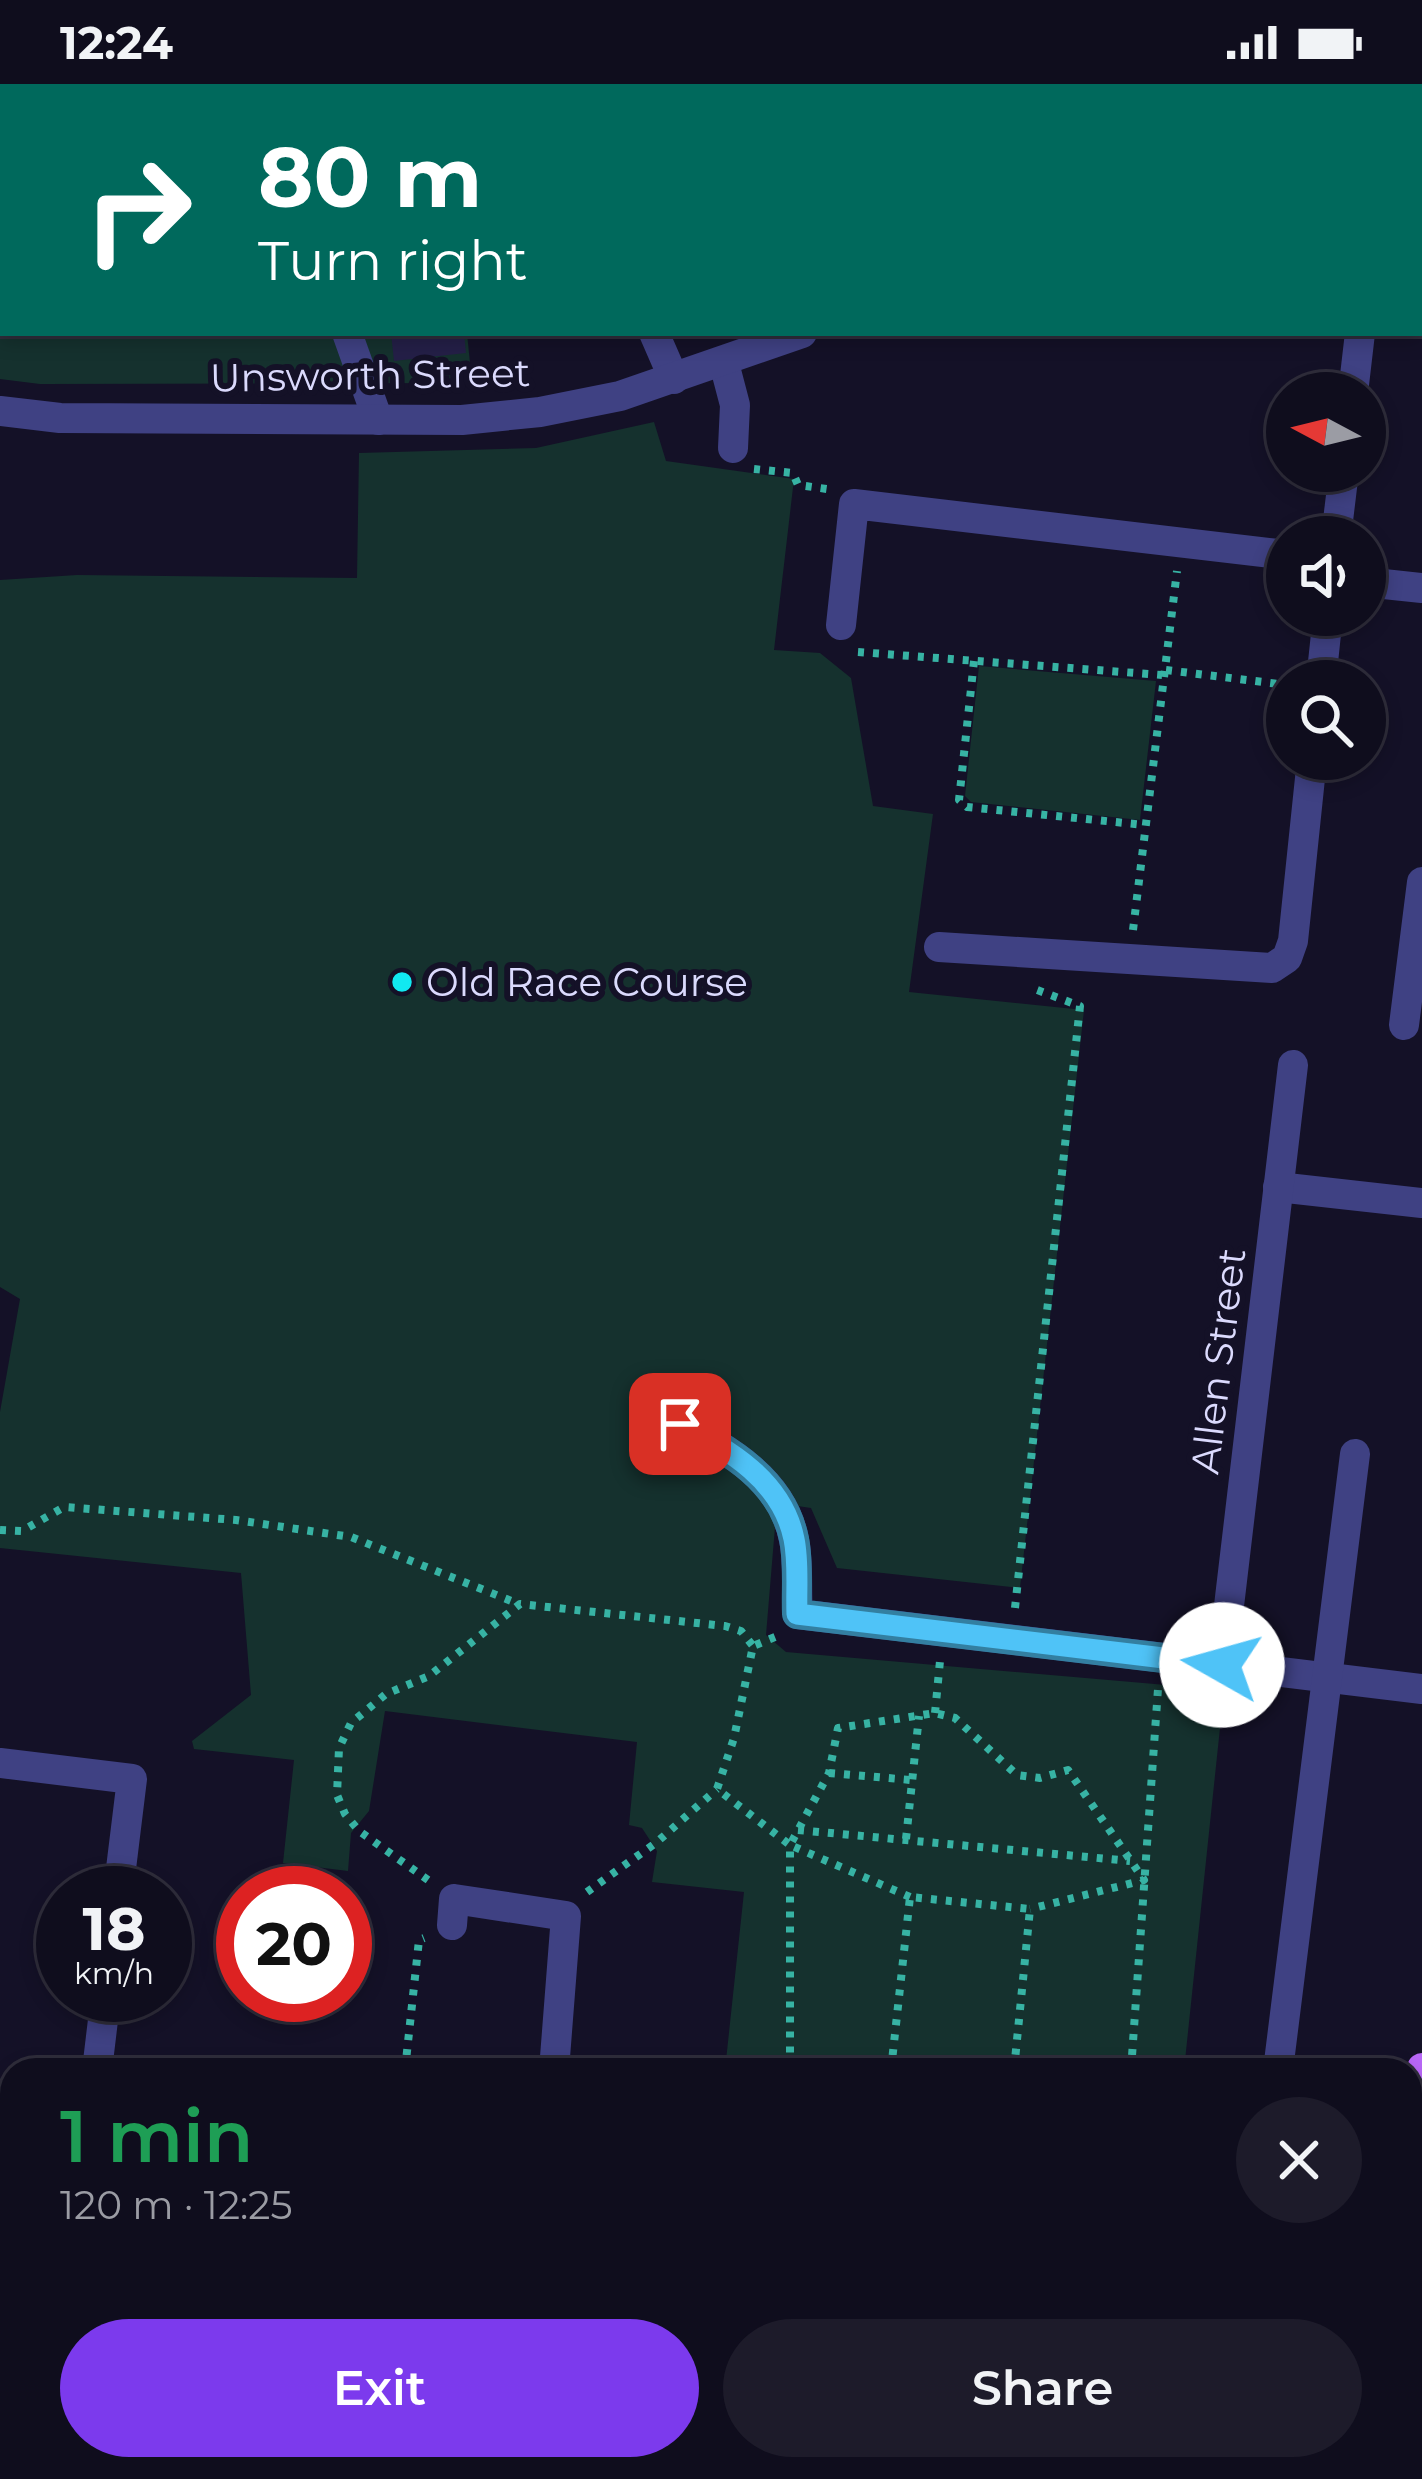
<!DOCTYPE html>
<html lang="en">
<head>
<meta charset="utf-8">
<style>
  body { margin:0; font-family:Montserrat,sans-serif; background:#1d1b2a; color:#f1f3f6; height:100vh; display:flex; flex-direction:column; font-size:45px; white-space:nowrap }
  * { box-sizing:border-box; margin:0 }
  p { font-size:39px; color:#9b9ca4 }
  .icon { flex:none; width:66px; height:66px; fill:none; stroke:currentColor; stroke-width:2; stroke-linecap:round; stroke-linejoin:round }
  .map { position:relative; flex:1; overflow:hidden }
  .drawer { position:absolute; left:0px; top:1974px; width:1422px; height:423px; display:flex; flex-direction:column; background:#0f0d1d; border-radius:36px 36px 0 0; box-shadow:0 6px 18px #0003,0 0 0 3px #2f2d3b }
  .drawer>* { flex:none }
  .guide { position:absolute; left:0px; top:0px; width:1422px; height:252px; box-shadow:0 6px 18px #0003,0 0 0 3px #2f2d3b; background:#00695c; color:#fff; overflow:hidden }
  .needle { width:78px; rotate:277deg }
  .controls { position:absolute; left:1266px; top:288px; display:grid; gap:24px }
  .controls a { display:grid; place-items:center; width:120px; height:120px; border-radius:50%; background:#0f0d1d; box-shadow:0 6px 18px #0003,0 0 0 3px #2f2d3b; font-size:60px }
  .speed { position:absolute; left:36px; top:1782px; display:flex; gap:24px; font-size:60px; font-weight:700; text-align:center }
  .speed>* { display:grid; place-content:center; width:156px; height:156px; border-radius:50%; background:#0f0d1d; box-shadow:0 6px 18px #0003,0 0 0 3px #2f2d3b; line-height:1 }
  .speed small { font-size:30px; font-weight:400 }
  .speed .limit { border:18px solid #d22; background:#fff; color:#111 }
  .pin { position:absolute; display:grid; place-items:center; width:102px; height:102px; color:#fff; margin:-51px; border-radius:24px; box-shadow:0 6px 18px #0006 }
  .me { position:absolute; width:132px; margin:-66px; rotate:277deg; stroke-linejoin:round; filter:drop-shadow(0 0 9px #0008) }
  .turn { display:flex; align-items:center; gap:42px; height:252px; padding:0 60px; font-size:54px }
  .turn .icon { width:156px; height:156px; stroke-width:2.5 }
  .turn b { display:block; font-size:84px; line-height:102px }
  .round { display:grid; place-items:center; flex:none; width:126px; height:126px; border-radius:63px; background:#1d1b2a }
  .summary { display:flex; align-items:center; justify-content:space-between; height:204px; padding:0 60px }
  h1 { font-size:72px; font-weight:600; line-height:90px; color:#1e9e55 }
  .cta { display:flex; gap:24px; margin-top:auto; padding:24px 60px }
  .cta a { flex:1; height:138px; border-radius:72px; background:#7c3aed; color:#fff; font-size:48px; font-weight:600; line-height:138px; text-align:center }
  .cta a+a { background:#1d1b2a; color:#f1f3f6 }
  .status { display:flex; justify-content:space-between; align-items:center; height:84px; padding:0 60px; background:#0f0d1d; direction:ltr }
  .status svg { height:33px; fill:currentColor }
  .map>svg:first-child { display:block }
</style>
</head>
<body>
<div class="status"><b>12:24</b><svg viewBox="0 0 49 12"><path d="M0 12V9h3v3zM5 12V6h3v6zM10 12V3h3v9zM15 12V0h3v12zM26 1h20v11H26zM47 4h2v5h-2z"/></svg></div>
<div class="map">
<svg width="1422" height="2395" viewBox="0 0 1422 2395">
  <rect width="100%" height="100%" fill="#141127"/>
  <g fill="#15312e">
    <polygon points="0,0 743,0 744,3 3,3 3,249 467,249 472,299 40,300 0,295"/>
    <polygon points="654,338 666,377 794,395 774,566 820,569 851,594 873,722 933,730 909,908 1084,926 1020,1504 837,1484 811,1424 777,1419 766,1551 786,1568 1224,1606 1184,1986 725,1986 744,1808 652,1798 657,1767 642,1744 629,1741 637,1658 385,1627 369,1727 351,1749 348,1787 283,1779 294,1676 194,1665 192,1657 251,1611 241,1489 0,1464 0,1328 20,1215 0,1203 0,496 77,491 357,494 359,369 536,364"/>
    <polygon points="979,582 1156,597 1140,736 971,718 965,712"/>
    <polygon points="685,2385 1141,2385 1140,2395 684,2395"/>
  </g>
  <polygon fill="#241f47" points="391,249 464,249 466,269 394,277"/>
  <g fill="none" stroke-linecap="round" stroke-linejoin="round">
    <g stroke="#37b3a4" stroke-width="8" stroke-dasharray="6 9" stroke-linecap="butt">
      <polyline points="748,0 749,3"/>
      <polyline points="754,385 793,389 798,401 827,405"/>
      <polyline points="858,568 1162,591"/>
      <polyline points="974,577 959,716 967,723 1145,741"/>
      <polyline points="1166,586 1287,601"/>
      <polyline points="1133,846 1177,487"/>
      <polyline points="0,1446 22,1447 64,1423 236,1436 351,1453 519,1520"/>
      <polyline points="1015,1524 1080,922 1032,904"/>
      <polyline points="775,1553 753,1562 734,1654 717,1705 790,1761 790,1986"/>
      <polyline points="935,1629 940,1577"/>
      <polyline points="829,1689 911,1696"/>
      <polyline points="798,1746 1130,1777"/>
      <polyline points="906,1755 919,1632"/>
      <polyline points="428,1796 359,1747 345,1730 337,1711 339,1664 351,1639 386,1610 429,1592 520,1520 725,1542 741,1547 753,1562"/>
      <polyline points="587,1808 657,1758 717,1705"/>
      <polyline points="910,1813 790,1761 829,1689 838,1644 935,1629 955,1634 1017,1691 1040,1694 1068,1686 1144,1796 1030,1825"/>
      <polyline points="405,1986 419,1856 424,1854"/>
      <polyline points="891,1986 910,1813 1030,1825 1014,1986"/>
      <polyline points="1131,1986 1158,1605"/>
      <polyline points="0,2226 12,2227"/>
      <polyline points="12,2395 13,2385"/>
      <polyline points="752,2395 754,2385"/>
      <polyline points="1042,2395 1043,2385"/>
    </g>
    <g stroke="#3f4183" stroke-width="30">
      <polyline points="948,0 949,3"/>
      <polyline points="905,3 912,0"/>
      <polyline points="1419,7 1422,6"/>
      <polyline points="347,249 378,336"/>
      <polyline points="654,249 674,295"/>
      <polyline points="724,279 735,321 733,364"/>
      <polyline points="1353,309 1360,249"/>
      <polyline points="0,327 60,334 462,336 540,328 620,312 802,249"/>
      <polyline points="1336,453 1344,387"/>
      <polyline points="1365,498 1422,504"/>
      <polyline points="841,541 854,420 1287,471"/>
      <polyline points="1321,597 1328,531"/>
      <polyline points="939,863 1272,884 1287,874 1293,857 1312,675"/>
      <polyline points="1404,941 1422,798"/>
      <polyline points="1278,1103 1422,1119"/>
      <path d="M680,1340C729,1366 783,1396 794,1456C799,1479 796,1506 798,1530L1422,1605"/>
      <polyline points="1222,1581 1293,981"/>
      <polyline points="0,1679 132,1695 118,1809"/>
      <polyline points="452,1841 454,1815 566,1832 554,1986"/>
      <polyline points="97,1986 106,1911"/>
      <polyline points="1278,1986 1355,1370"/>
      <polyline points="0,2047 12,2048"/>
      <polyline points="1410,2099 1422,2100"/>
      <polyline points="511,2395 512,2385"/>
      <polyline points="1227,2395 1228,2385"/>
    </g>
    <g stroke="#b867f6" stroke-width="30">
      <polyline points="1410,2068 1422,1984"/>
      <polyline points="1365,2395 1367,2385"/>
    </g>
  </g>
  <g fill="none" stroke-linecap="round" stroke-linejoin="round">
    <defs>
      <path id="route" d="M680,1340C729,1366 782,1396 794,1455C799,1479 796,1506 797,1530L1222,1581"/>
    </defs>
    <use href="#route" stroke="#337fa1" stroke-width="30"/>
    <use href="#route" stroke="#4fc3f7" stroke-width="21"/>
  </g>
  <circle fill="#11e9f1" stroke="#141127" stroke-width="4.5" cx="402" cy="898" r="12"/>
  <g text-anchor="middle" stroke-width="12" stroke-linejoin="round" paint-order="stroke">
    <g font-size="39" fill="#dbdafd" stroke="#141127">
      <text transform="translate(370 291) rotate(-1)" y="14">Unsworth Street</text>
      <text transform="translate(1218 1277) rotate(-83)" y="14">Allen Street</text>
    </g>
    <g font-size="39" fill="#dbdafd" stroke="#141127" text-anchor="start">
      <text x="426" y="912">Old Race Course</text>
    </g>
  </g>
</svg>
<div class="controls">
<a><svg class="needle" viewBox="-14 -14 28 28"><path d="M0-13l5 13h-10z" fill="#e53935"/><path d="M0 13l5-13h-10z" fill="#9b9ca4"/></svg></a>
<a><svg class="icon" aria-label="sound" viewBox="0 0 24 24"><path d="M4 9h4l5-4v14l-5-4H4zM17 9q2 3 0 6"/></svg></a>
<a><svg class="icon" aria-label="search" viewBox="0 0 24 24"><circle cx="10" cy="10" r="6"/><path d="M15 15l6 6"/></svg></a>
</div>
<div class="speed"><div>18<small>km/h</small></div><div class="limit">20</div></div>
<div class="pin" style="left:680px;top:1340px;background:#d93025"><svg class="icon" aria-label="arrive" viewBox="0 0 24 24"><path d="M6 21V4h12l-3 4 3 4H6"/></svg></div>
<svg class="me" style="left:1222px;top:1581px" viewBox="-20 -20 40 40"><circle r="19" fill="#fff"/><path d="M0-13L10 11 0 6-10 11z" fill="#4fc3f7"/></svg>
<div class="guide">
<div class="turn"><svg class="icon" aria-label="right" viewBox="0 0 24 24"><path d="M7 20v-9h11M14 6l5 5-5 5"/></svg><div><b>80 m</b>Turn right</div></div>
</div>
<section class="drawer">
<div class="summary"><div><h1>1 min</h1><p>120 m · 12:25</p></div><a class="round"><svg class="icon" aria-label="close" viewBox="0 0 24 24"><path d="M6 6l12 12M18 6L6 18"/></svg></a></div>
<div class="cta"><a>Exit</a><a>Share</a></div>
</section>
</div>
</body>
</html>
